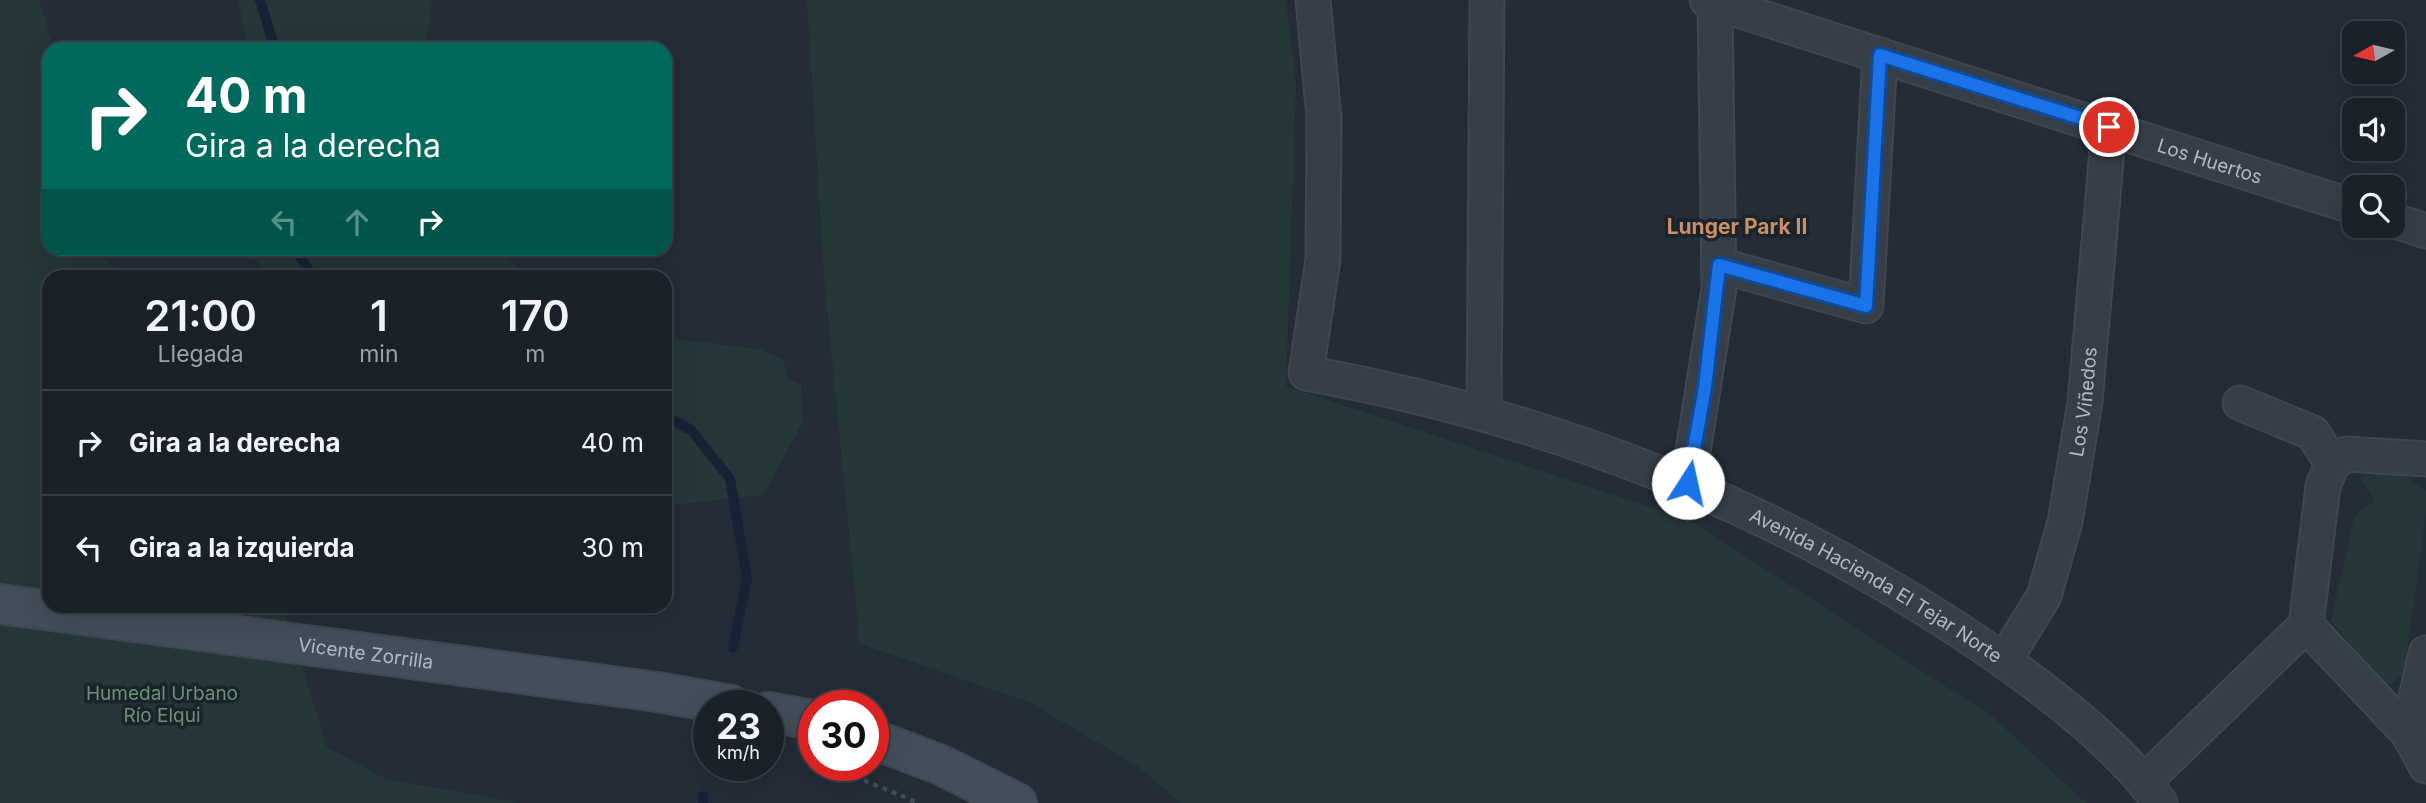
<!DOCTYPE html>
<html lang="es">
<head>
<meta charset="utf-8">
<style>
  body { margin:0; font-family:Inter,sans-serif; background:#272e35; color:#f1f3f6; height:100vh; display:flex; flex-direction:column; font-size:26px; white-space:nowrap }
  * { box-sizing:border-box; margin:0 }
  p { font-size:23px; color:#9fa3a8 }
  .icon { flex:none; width:38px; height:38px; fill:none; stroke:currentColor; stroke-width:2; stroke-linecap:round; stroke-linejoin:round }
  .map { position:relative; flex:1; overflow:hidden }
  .panel { position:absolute; left:42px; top:270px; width:630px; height:343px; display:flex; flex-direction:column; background:#1a2129; border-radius:21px; box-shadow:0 7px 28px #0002,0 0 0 2px #383e46 }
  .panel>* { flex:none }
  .top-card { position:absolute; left:42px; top:42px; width:630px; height:214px; border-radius:21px; box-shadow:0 7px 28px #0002,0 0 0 2px #383e46; background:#00695c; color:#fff; overflow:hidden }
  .needle { width:46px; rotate:262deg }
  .tools { position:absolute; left:2342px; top:21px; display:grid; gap:14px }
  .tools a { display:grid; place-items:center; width:63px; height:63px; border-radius:14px; background:#1a2129; box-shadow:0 7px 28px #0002,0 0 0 2px #383e46; font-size:35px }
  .speed { position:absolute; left:693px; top:690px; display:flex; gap:14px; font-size:35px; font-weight:700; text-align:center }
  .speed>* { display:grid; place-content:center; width:91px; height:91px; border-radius:50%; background:#1a2129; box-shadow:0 7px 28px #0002,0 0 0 2px #383e46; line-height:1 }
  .speed small { font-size:18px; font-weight:400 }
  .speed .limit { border:10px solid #d22; background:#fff; color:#111 }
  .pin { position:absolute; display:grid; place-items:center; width:60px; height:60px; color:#fff; margin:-30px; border:4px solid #fff; border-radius:50%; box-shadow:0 2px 7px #0007 }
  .me { position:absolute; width:77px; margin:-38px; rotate:10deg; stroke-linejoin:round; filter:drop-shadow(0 0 5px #0008) }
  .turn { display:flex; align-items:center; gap:24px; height:147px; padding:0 28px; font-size:32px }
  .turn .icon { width:91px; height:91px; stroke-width:2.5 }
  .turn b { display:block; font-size:49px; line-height:60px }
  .lanes { display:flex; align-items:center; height:66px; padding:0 28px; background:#0003; justify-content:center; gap:35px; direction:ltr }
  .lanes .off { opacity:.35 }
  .eta { display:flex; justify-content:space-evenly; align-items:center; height:119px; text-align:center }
  .eta b { font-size:42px; font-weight:600; line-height:49px }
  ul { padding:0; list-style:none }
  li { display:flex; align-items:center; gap:21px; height:105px; padding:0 28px; border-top:2px solid #383e46 }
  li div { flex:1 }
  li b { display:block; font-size:26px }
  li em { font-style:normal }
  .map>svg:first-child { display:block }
</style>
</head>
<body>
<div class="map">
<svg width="2426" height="803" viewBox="0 0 2426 803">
  <rect width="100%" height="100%" fill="#232c37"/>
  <g fill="#253738">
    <polygon points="0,0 39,0 54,49 49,49 49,248 91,249 125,276 49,276 49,606 283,606 327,747 386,779 521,803 0,803"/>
    <polygon points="238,0 432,0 426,49 241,49 246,38"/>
    <polygon points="807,0 1286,0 1296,86 1286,386 1690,520 1993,717 2086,803 1181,803 1137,766 1029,702 860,644 824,278"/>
    <polygon points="244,249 500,249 526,276 272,276"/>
    <polygon points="665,338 759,349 783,359 788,378 801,384 803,422 763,495 665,506"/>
    <polygon points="2391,472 2406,476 2426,491 2426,512 2404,674 2386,687 2331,621 2355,515 2375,501 2359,477"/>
  </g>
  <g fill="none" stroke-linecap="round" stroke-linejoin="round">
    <g stroke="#172334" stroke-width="10">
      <polyline points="260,0 275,49"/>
      <polyline points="294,248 313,276"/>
      <polyline points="665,416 691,430 730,479 747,578 733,647"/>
      <polyline points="703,796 703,803"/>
    </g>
    <defs>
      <g id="minor">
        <path id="s1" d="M1313,0L1324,117L1323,259L1306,373C1552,418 1770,503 1978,643C2039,684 2117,742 2160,803"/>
        <path id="s2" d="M1707,0L2354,207"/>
        <polyline points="2392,220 2426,231"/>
        <polyline points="1719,265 1866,306 1880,55"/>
        <polyline points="2240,403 2313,433 2332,464"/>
        <polyline points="1484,412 1487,0"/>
        <polyline points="1688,483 1719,288 1715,3"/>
        <polyline points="2306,625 2408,733 2426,766"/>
        <path id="s3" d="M2004,661L2044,596L2065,522L2085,402L2109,127"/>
        <polyline points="2408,733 2426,653"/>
        <polyline points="2145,781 2306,625 2323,486 2332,464 2346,454 2426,459"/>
      </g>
      <g id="secondary">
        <path id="s4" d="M0,604L657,692L731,705"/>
        <polyline points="768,712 814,720"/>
        <polyline points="873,739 941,765 1017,803"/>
      </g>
    </defs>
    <use href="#minor" stroke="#3f4751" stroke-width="37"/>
    <use href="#secondary" stroke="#3f4751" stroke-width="42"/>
    <g stroke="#3d5051" stroke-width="4.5" stroke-dasharray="5 5" stroke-linecap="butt">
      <polyline points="803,758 814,761"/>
      <polyline points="827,765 919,803"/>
    </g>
    <use href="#minor" stroke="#363e48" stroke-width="33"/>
    <use href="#secondary" stroke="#444d5b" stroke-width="38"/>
  </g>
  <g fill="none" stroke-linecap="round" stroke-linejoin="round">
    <defs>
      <polyline id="route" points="1688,483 1705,387 1719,265 1866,306 1880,55 2109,127"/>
    </defs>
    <use href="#route" stroke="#114b97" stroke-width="18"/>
    <use href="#route" stroke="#1a73e8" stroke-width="12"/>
  </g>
  <g text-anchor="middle" stroke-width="7" stroke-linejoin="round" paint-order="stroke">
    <g font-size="19" fill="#b1b9c4" stroke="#1b232c">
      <text dy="7" stroke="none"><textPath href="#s2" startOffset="528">Los Huertos</textPath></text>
      <text dy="7" stroke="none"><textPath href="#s3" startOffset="275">Los Viñedos</textPath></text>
      <text dy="7" stroke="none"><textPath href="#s1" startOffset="987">Avenida Hacienda El Tejar Norte</textPath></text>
      <text dy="7" stroke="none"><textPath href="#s4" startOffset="369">Vicente Zorrilla</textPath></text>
    </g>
    <g font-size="19" fill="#6a9372" stroke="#1b232c">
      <text x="162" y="700">Humedal Urbano<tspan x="162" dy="22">Río Elqui</tspan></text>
    </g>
    <g font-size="21" font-weight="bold" fill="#cb8f65" stroke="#1b232c">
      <text x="1737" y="234">Lunger Park II</text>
    </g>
  </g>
</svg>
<div class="tools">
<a><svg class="needle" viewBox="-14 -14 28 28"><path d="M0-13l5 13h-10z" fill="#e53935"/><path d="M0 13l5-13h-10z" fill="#9fa3a8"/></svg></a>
<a><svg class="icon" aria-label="sound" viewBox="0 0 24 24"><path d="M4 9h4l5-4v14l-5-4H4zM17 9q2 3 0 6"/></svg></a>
<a><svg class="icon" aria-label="search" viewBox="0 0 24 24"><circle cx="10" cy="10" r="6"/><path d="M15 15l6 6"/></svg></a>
</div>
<div class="speed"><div>23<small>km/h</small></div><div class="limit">30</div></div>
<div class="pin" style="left:2109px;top:127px;background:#d93025"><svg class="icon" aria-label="arrive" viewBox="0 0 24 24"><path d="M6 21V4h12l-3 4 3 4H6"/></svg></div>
<svg class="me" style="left:1688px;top:483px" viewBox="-20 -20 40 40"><circle r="19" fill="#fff"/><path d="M0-13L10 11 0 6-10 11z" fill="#1a73e8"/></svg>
<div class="top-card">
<div class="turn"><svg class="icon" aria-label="right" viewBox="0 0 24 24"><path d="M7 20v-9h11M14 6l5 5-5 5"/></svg><div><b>40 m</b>Gira a la derecha</div></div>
<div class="lanes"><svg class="icon off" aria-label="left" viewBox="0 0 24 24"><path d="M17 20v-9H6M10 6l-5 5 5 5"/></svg><svg class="icon off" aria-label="ahead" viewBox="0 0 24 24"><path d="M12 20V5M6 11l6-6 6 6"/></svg><svg class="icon" aria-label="right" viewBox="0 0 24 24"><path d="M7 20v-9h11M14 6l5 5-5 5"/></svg></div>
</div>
<section class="panel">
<div class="eta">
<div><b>21:00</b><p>Llegada</p></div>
<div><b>1</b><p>min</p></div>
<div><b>170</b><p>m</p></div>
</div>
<ul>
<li><svg class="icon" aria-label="right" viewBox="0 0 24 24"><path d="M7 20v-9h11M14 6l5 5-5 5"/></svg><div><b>Gira a la derecha</b></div><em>40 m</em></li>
<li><svg class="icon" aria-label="left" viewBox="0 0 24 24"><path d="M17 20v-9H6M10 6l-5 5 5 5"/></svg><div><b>Gira a la izquierda</b></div><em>30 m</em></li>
</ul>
</section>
</div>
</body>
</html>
